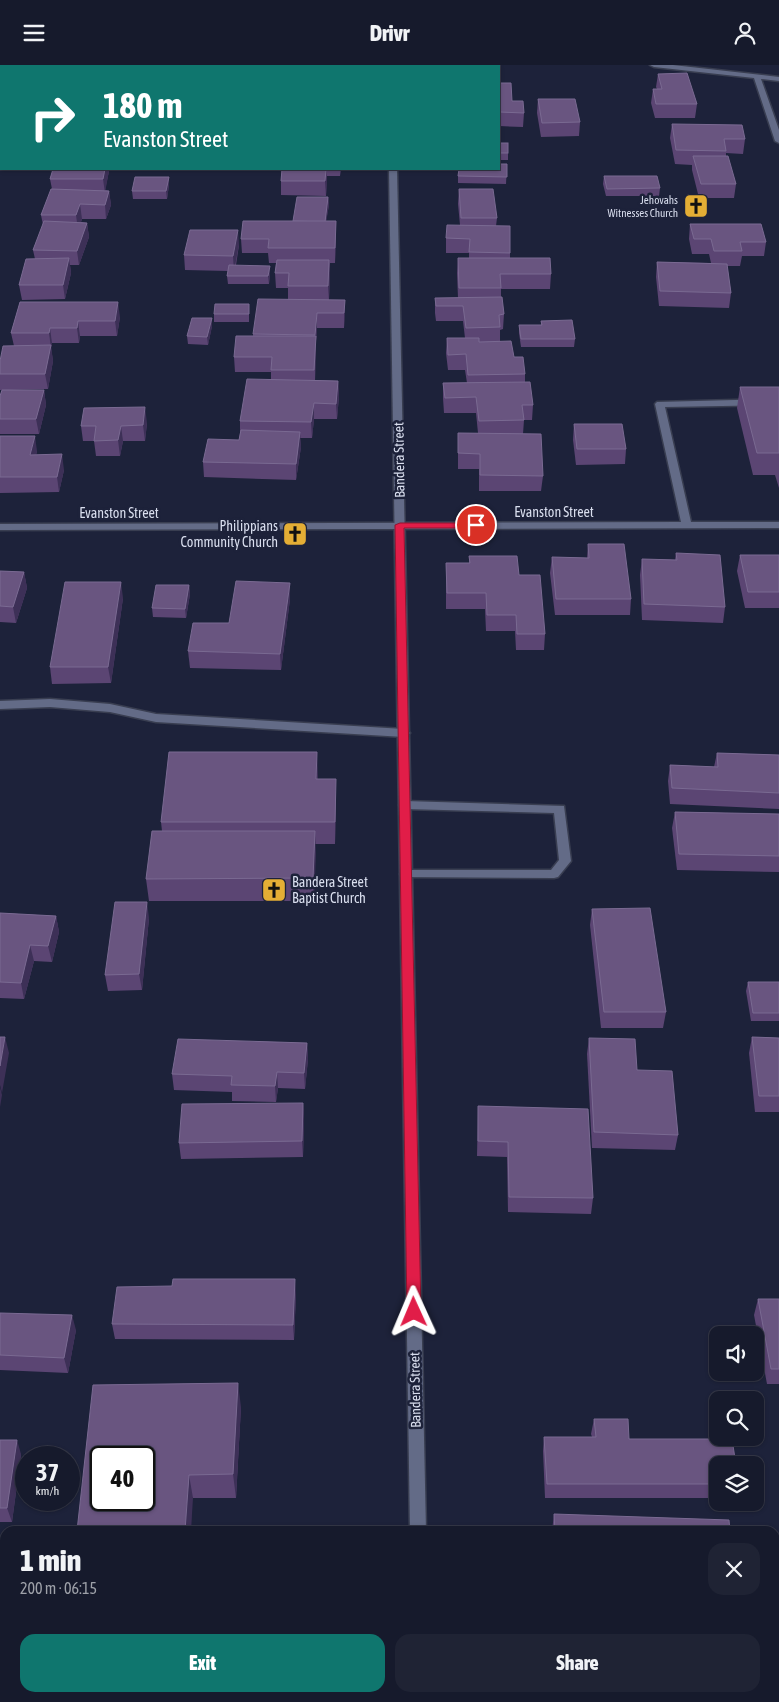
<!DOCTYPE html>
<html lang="en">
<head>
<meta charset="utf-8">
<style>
  body { margin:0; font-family:"Asap Condensed",sans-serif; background:#1f2334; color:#f1f3f6; height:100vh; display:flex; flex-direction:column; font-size:19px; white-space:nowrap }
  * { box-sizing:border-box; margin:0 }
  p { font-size:16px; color:#9ea1a9 }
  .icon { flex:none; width:28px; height:28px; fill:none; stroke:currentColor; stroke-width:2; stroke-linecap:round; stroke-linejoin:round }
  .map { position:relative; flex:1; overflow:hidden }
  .side { position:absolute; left:0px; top:1461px; width:780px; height:176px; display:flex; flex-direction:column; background:#161a2c; border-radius:15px 15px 0 0; box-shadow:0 1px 4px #0004,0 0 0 1px #353848 }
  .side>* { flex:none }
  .hud { position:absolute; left:0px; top:0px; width:500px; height:105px; box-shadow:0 1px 4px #0004,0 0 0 1px #353848; background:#0f766e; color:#fff; overflow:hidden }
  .controls { position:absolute; left:709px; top:1261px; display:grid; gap:10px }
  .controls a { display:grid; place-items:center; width:55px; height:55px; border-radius:10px; background:#161a2c; box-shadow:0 1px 4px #0004,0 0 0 1px #353848; font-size:25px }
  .speed { position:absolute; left:15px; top:1381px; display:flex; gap:10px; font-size:25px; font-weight:700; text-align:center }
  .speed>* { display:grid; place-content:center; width:65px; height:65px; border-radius:50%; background:#161a2c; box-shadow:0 1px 4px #0004,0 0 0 1px #353848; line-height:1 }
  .speed small { font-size:12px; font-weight:400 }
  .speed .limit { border:2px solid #111; border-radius:8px; background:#fff; color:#111 }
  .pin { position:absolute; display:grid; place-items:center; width:42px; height:42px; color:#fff; margin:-21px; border:2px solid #fff; border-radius:50%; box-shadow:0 1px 5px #0007 }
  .me { position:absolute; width:55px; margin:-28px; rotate:359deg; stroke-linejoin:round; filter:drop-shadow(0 0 4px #0008) }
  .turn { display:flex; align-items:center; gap:18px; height:105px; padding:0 20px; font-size:22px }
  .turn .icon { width:65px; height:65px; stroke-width:2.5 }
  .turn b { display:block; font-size:35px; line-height:42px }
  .round { display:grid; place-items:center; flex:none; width:52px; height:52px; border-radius:15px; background:#1f2334 }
  .headline { display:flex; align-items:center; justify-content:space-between; height:85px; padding:0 20px }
  h1 { font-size:30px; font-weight:800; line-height:38px }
  .action { display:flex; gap:10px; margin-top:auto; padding:10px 20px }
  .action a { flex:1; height:58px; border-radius:15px; background:#0f766e; color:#fff; font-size:20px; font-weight:800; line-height:58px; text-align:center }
  .action a+a { background:#1f2334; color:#f1f3f6 }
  header { display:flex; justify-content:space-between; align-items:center; height:65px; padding:0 20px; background:#161a2c; font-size:22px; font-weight:800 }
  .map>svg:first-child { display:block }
</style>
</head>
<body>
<header><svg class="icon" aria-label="menu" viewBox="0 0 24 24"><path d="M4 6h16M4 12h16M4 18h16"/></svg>Drivr<svg class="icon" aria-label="person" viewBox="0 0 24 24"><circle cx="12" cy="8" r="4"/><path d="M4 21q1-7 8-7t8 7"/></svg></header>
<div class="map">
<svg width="779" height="1637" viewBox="0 0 779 1637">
  <rect width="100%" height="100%" fill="#1d223a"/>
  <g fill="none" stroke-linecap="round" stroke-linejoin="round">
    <defs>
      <g id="service">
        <polygon points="50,634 110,639 156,649 404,664 410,668 404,672 156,657 110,647 50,642 0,644 0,636"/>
        <polygon points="405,736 564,741 571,796 558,812 554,813 402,812 400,809 406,805 551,805 559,795 554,748 405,744 399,740"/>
      </g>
      <g id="minor">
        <polygon points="24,0 32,0 32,1 25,1"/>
        <polygon points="650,0 673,0 779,12 779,16 761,14 779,65 779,78 775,76 754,13 654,2"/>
        <polygon points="779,334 779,340 665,342 691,457 779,457 779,463 0,465 0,459 681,457 655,339 657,337"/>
      </g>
      <g id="tertiary">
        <polygon points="388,0 396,0 396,1 389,1"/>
        <polygon points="389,104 397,104 426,1466 410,1466"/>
        <rect x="412" y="1632" width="18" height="5"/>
      </g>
    </defs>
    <use href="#service" stroke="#393e51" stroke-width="3"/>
    <use href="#minor" stroke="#393e51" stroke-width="3"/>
    <use href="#tertiary" stroke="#393e51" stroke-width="3"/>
    <use href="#service" fill="#636b87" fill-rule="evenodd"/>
    <use href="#minor" fill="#636b87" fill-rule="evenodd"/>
    <use href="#tertiary" fill="#636b87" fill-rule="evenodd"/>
  </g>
  <g fill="#5b4573">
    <polygon points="84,0 135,0 134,1 84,1"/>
    <rect x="257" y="0" width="45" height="1"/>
    <polygon points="658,9 697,39 695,53 655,53 651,38 653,24 657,24 656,22"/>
    <polygon points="499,18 512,36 524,48 523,62 499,61"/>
    <polygon points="538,34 580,57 579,71 541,72 537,48"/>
    <polygon points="672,59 745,74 743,89 726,88 726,91 736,119 734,133 699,133 692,105 692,100 675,99 670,73"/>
    <polygon points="499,78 508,88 508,95 499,95"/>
    <polygon points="507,99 506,119 458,118 458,111"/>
    <polygon points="53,104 109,104 109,106 105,125 109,126 111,140 106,154 82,154 81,157 87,158 89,172 79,200 70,200 71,208 65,234 22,235 19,220 35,194 33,185 43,160 41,150 52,124 50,114"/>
    <polygon points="282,104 341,104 340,111 327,111 326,131 281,130 281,116"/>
    <polygon points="604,111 660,123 659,131 606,131 603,119"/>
    <polygon points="169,112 169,120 167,134 133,134 132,126"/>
    <polygon points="459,124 497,153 496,161 510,161 510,193 551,209 550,224 501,224 501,232 504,249 503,264 500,265 500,276 514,292 525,309 525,317 533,340 532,355 524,355 523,369 543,411 541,426 479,426 479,404 458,404 458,368 478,368 476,348 444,348 443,333 443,318 467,318 465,305 448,305 446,288 447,273 465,273 463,256 436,256 435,248 435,233 458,233 457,208 458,193 469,193 469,188 446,188 446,173 460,160 458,139"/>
    <polygon points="328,132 329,140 326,156 336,156 336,171 335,198 330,198 329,235 345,235 344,263 317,263 316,276 315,315 338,316 339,331 337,354 314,354 312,373 300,373 301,382 296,415 204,412 203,397 239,375 240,368 240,356 271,315 271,307 235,307 234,292 253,271 253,269 288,234 288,223 276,223 275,208 276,198 269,198 268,188 242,188 241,174 293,156"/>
    <polygon points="690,159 766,177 764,191 742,191 740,201 727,201 731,228 729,243 659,241 656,212 657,197 711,198 709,189 692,189 689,174"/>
    <polygon points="239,180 236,200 270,208 269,219 228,219 227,211 228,206 185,205 184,190"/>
    <polygon points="20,237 120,252 117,271 80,271 79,278 52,278 51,283 53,296 48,324 9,325 44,325 46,340 39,369 0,369 0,331 2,325 0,325 0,296 14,281 11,268"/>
    <polygon points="249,239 249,257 214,257 214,249"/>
    <polygon points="541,256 575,274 574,282 521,282 519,268 519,260 541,260"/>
    <polygon points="212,261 208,280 188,279 187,271"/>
    <polygon points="740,322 779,322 779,423 775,410 753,410 737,343"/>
    <polygon points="147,358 145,376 123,376 120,391 96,391 94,376 83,376 81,361"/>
    <polygon points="574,359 626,384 625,399 576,400 573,375"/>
    <polygon points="0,371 37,386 36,390 64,405 59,427 0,428"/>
    <polygon points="588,479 631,534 630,550 555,550 550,508 552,492 587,493"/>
    <polygon points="676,488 725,542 723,558 642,555 640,510 642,494 675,495"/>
    <polygon points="740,490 779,490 779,543 745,543 737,506"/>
    <polygon points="469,491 519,510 545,569 544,585 516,585 515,566 486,566 485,544 446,544 446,498 469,498"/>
    <polygon points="0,506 24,507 27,523 16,558 0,557"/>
    <polygon points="189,520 190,529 186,553 153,552 152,543"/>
    <polygon points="123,533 111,618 52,619 50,602"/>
    <polygon points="290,534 281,605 190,603 188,586 229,558"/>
    <polygon points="717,688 779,690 779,744 670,739 668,716 670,700 714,702"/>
    <polygon points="318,709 318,714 336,737 335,779 315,779 314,836 149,836 146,814 162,766 161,757"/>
    <polygon points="675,747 779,749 779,807 677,805 672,763"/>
    <polygon points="592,844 666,947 663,963 601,963 590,860"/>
    <polygon points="0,848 56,851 59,867 52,897 34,896 24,934 0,933"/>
    <polygon points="149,853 142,925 108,926 105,910"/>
    <polygon points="748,917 779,917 779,956 751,956 746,926"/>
    <polygon points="752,972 779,973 779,1047 755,1047 749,988"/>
    <polygon points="589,973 637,1005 678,1070 675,1085 592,1083 587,989"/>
    <polygon points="307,978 308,994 305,1024 278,1023 276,1037 232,1036 232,1027 174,1025 172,1009"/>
    <polygon points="303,1038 304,1054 303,1092 181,1094 179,1078"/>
    <polygon points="478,1041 593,1133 591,1149 508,1147 507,1092 477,1091"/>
    <polygon points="296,1229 294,1275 115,1274 112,1259"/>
    <polygon points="758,1234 779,1234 779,1319 767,1319 754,1250"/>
    <polygon points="0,1248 76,1265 68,1308 0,1305"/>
    <polygon points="93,1320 241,1342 236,1433 193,1433"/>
    <polygon points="594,1354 629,1374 718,1400 718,1433 545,1433 543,1386 544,1372 592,1372 591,1369"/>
    <polygon points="0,1375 21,1389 12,1457 0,1457"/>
    <polygon points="554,1449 730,1466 552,1466"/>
    <polygon points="779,1518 779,1565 775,1529"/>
    <polygon points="618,1632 699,1632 698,1635"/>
  </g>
  <g fill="#3d3057">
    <polygon points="105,104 109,104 109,106 105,128 103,114"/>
    <polygon points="326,104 327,117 326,131 325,116"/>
    <polygon points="169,112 169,120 167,134 166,126"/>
    <polygon points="109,126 111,140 106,154 105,140"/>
    <polygon points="328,132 329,140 325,164 325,157"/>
    <polygon points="80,139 82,154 78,165 76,150"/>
    <polygon points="336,156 336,171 335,198 335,183"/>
    <polygon points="87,158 89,172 79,200 77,186"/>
    <polygon points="238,165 239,180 234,206 233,191"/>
    <polygon points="69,193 71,208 65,234 63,220"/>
    <polygon points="329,195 330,210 329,236 328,221"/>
    <polygon points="270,201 270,208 269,219 268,211"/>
    <polygon points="345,235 345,250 344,263 344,248"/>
    <polygon points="118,237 120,252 117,271 115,256"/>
    <polygon points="317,248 317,263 316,276 315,321 315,270"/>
    <polygon points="212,253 212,261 208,280 207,272"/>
    <polygon points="78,256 80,271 79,278 77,263"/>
    <polygon points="50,263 52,278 51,283 49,268"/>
    <polygon points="51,280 53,296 48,324 45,309"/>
    <polygon points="338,316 339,331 337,354 336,339"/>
    <polygon points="44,325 46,340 39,369 36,354"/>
    <polygon points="314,338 314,354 312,373 311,357"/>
    <polygon points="145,342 147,358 145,376 143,360"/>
    <polygon points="121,361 123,376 120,391 118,375"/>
    <polygon points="300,367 301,382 296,415 296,399"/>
    <polygon points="35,371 37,386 33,405 30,390"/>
    <polygon points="62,389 64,405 59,427 57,412"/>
    <polygon points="24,507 27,523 16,558 13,542"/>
    <polygon points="121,517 123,533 111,618 108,602"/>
    <polygon points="290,518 290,534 281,605 280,589"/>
    <polygon points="189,520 190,529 186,553 185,544"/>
    <polygon points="317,687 318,709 317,737 316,714"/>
    <polygon points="336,714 336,737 335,779 335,757"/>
    <polygon points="315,766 316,789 314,836 313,813"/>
    <polygon points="147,837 149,853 142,925 139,909"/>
    <polygon points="56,851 59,867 52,897 48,881"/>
    <polygon points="30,880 34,896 24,934 21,918"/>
    <polygon points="5,972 9,988 2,1028 0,1020 0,1001"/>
    <polygon points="307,978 308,994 305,1024 304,1008"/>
    <polygon points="277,1007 278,1023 276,1037 275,1021"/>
    <polygon points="0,1022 2,1030 0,1042"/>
    <polygon points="303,1038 304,1054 303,1092 302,1076"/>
    <polygon points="295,1214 296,1229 294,1275 293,1260"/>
    <polygon points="72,1250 76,1265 68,1308 64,1293"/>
    <polygon points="238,1318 241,1342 236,1433 233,1409"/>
    <polygon points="17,1375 21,1389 12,1457 7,1443"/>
    <polygon points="189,1410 193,1433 191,1466 185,1466"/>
    <rect x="174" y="1632" width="6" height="5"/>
  </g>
  <g fill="#695580" stroke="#7a6a92" fill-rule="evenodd">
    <rect x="461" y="0" width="36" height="1"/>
    <polygon points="687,8 697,39 656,39 653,24 662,24 658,9"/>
    <polygon points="499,18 511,18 512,36 523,36 524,48 499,47"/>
    <polygon points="538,34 575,34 580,57 542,58"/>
    <polygon points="672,59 742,60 745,74 724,74 726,86 676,85"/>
    <rect x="499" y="78" width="9" height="10"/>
    <polygon points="693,91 728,91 736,119 701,119"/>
    <polygon points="499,99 507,99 507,112 458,111 459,104 499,104"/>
    <polygon points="53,104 105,104 103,114 50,114"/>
    <polygon points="282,104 326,104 325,116 281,116"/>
    <polygon points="604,111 657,111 660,123 607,124"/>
    <polygon points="135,112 169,112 166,126 132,126"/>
    <polygon points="51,124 109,126 105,140 80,139 76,150 41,150"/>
    <polygon points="459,124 493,124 497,153 461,153"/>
    <polygon points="297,132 328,132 325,157 293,156"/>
    <polygon points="44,156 87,158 77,186 33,185"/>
    <polygon points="243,156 336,156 335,183 268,183 269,174 241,174"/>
    <polygon points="690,159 761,159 766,177 740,177 742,186 714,186 711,174 694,174"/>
    <polygon points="447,160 510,161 510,188 469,187 470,174 446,173"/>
    <polygon points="190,165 238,165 233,191 184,190"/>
    <polygon points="69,193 63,220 19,220 26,194"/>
    <polygon points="458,193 550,193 551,209 500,209 501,223 459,223"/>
    <polygon points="277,195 329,195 328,221 288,221 289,208 275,208"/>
    <polygon points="657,197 727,199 731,228 660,226"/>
    <polygon points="229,200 270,201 268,211 227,211"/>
    <polygon points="502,232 504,249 499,250 500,262 466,263 463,241 436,241 435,233"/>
    <polygon points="258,234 345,235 344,248 317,248 315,270 253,269"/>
    <polygon points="20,237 118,237 115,256 78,256 77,263 50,263 49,268 11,268"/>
    <polygon points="215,239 249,239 249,249 214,249"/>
    <polygon points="192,253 212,253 207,272 187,271"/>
    <polygon points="572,255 575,274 521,274 519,260 542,260 541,256"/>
    <polygon points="236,271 316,271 314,305 271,305 272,292 234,292"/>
    <polygon points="447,273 479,273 479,277 511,276 514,292 523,292 525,309 468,310 466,289 448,290"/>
    <polygon points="51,280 45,309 0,309 0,296 3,281"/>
    <polygon points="247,314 338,316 336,339 314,338 311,357 240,356"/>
    <polygon points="530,317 533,340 522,340 524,355 479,356 476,332 445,333 443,318"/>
    <polygon points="740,322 779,322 779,388 757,388"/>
    <polygon points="2,325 44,325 36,354 0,354 0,331"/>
    <polygon points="145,342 143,360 121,361 118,375 94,376 96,361 81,361 84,343"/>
    <polygon points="574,359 622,359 626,384 577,384"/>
    <polygon points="241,365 300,367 296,399 203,397 208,374 239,375"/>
    <polygon points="458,368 541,369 543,411 480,410 480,389 458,388"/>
    <polygon points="0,371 35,371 30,390 62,389 57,412 0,412"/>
    <polygon points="588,479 624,479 631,534 556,534 552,492 589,493"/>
    <polygon points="676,488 720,490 725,542 644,539 642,494 677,495"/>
    <polygon points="740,490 779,490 779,527 748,527"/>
    <polygon points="469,491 517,491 519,510 540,510 545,569 517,569 516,550 487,550 486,528 447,528 446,498 470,498"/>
    <polygon points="0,506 24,507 13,542 0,541"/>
    <polygon points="236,516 290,518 280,589 188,586 193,558 229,558"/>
    <polygon points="65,517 121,517 108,602 50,602"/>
    <polygon points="156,520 189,520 185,544 152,543"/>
    <polygon points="169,687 317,687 316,714 336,714 335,757 161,757"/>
    <polygon points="717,688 779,690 779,728 672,723 670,700 718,702"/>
    <polygon points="675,747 779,749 779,791 679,789"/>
    <polygon points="152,766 315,766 313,813 146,814"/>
    <polygon points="115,837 147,837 139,909 105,910"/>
    <polygon points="650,843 666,947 604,947 592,844"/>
    <polygon points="0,848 56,851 48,881 30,880 21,918 0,917"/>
    <polygon points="748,917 779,917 779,948 753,948"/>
    <polygon points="0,972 5,972 0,1001"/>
    <polygon points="752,972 779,973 779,1031 759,1031"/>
    <polygon points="589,973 635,974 637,1005 672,1006 678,1070 594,1067"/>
    <polygon points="178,974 307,978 304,1008 277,1007 275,1021 231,1020 232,1011 172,1009"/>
    <polygon points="303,1038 302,1076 179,1078 182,1039"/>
    <polygon points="478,1041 588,1044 593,1133 509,1132 508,1077 478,1076"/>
    <polygon points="173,1214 295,1214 293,1260 112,1259 117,1222 172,1221"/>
    <polygon points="758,1234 779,1234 779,1304 771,1304"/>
    <polygon points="0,1248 72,1250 64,1293 0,1290"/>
    <path d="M238,1318L233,1409L189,1410L185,1466H77L93,1320ZM101,1392H144V1435H101Z"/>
    <polygon points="594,1354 628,1354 629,1374 732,1374 736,1400 718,1400 718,1419 547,1419 544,1372 596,1372"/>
    <polygon points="0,1375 17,1375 7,1443 0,1443"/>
    <polygon points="554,1449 729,1455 730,1466 555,1466"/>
    <polygon points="60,1632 174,1632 174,1637 59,1637"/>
  </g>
  <polygon fill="#e11d48" stroke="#92132f" points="400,458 476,458 481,460 476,463 404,463 421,1247 419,1252 414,1253 409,1252 407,1247 395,460"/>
  <defs>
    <symbol id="church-square" viewBox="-11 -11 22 22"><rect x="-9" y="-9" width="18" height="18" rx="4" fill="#e4ae35" stroke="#1d223a"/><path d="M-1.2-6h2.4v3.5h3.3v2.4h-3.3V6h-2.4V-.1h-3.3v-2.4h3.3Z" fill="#111"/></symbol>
  </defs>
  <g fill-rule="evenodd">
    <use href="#church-square" x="682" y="127" width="28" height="28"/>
    <use href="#church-square" x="281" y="455" width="28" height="28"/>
    <use href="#church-square" x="260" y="811" width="28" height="28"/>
  </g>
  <g text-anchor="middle" stroke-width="5" stroke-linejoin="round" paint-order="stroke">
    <g font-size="11" fill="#d9deee" stroke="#1d223a" text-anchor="end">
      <text x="678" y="139">Jehovahs<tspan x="678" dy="13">Witnesses Church</tspan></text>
    </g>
    <g font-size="14" fill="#d9deee" stroke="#1d223a">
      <text transform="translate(399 395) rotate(-91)" y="5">Bandera Street</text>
      <text x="554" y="452">Evanston Street</text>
      <text x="119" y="453">Evanston Street</text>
      <text transform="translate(415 1325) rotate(-91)" y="5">Bandera Street</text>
    </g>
    <g font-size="14" fill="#d9deee" stroke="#1d223a" text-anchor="end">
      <text x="278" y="466">Philippians<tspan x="278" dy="16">Community Church</tspan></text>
      <text x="292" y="822" text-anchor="start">Bandera Street<tspan x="292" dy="16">Baptist Church</tspan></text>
    </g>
  </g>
</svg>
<div class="controls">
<a><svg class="icon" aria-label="sound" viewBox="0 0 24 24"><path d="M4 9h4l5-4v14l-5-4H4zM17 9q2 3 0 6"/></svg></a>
<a><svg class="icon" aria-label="search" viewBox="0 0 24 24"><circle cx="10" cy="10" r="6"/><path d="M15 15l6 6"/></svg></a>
<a><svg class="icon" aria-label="layers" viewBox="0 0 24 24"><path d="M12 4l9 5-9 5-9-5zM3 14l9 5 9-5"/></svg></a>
</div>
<div class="speed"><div>37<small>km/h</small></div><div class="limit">40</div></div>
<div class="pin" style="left:476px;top:460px;background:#d93025"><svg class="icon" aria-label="arrive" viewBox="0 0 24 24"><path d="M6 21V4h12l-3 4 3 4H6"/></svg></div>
<svg class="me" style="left:414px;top:1247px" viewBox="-20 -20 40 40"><path d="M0-17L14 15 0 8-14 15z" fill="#e11d48" stroke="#fff" stroke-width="4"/></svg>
<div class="hud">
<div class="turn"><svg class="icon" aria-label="right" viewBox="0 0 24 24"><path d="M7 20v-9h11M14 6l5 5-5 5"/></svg><div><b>180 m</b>Evanston Street</div></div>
</div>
<section class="side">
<div class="headline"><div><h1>1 min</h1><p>200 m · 06:15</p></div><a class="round"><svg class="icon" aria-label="close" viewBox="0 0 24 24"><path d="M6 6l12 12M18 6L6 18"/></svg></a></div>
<div class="action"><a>Exit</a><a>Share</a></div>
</section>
</div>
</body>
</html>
